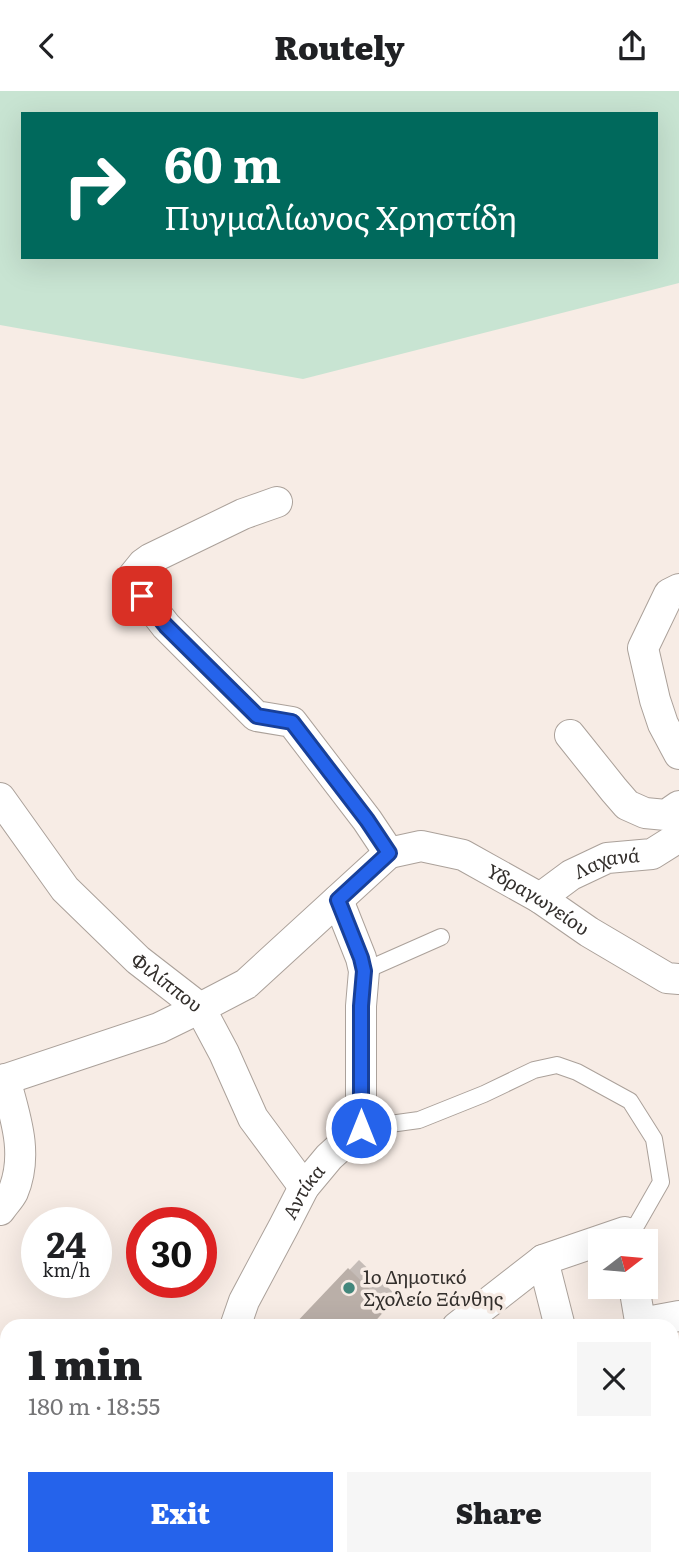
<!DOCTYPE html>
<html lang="en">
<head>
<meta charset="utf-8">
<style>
  body { margin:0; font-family:Literata,serif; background:#f6f6f6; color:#202124; height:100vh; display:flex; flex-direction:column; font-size:26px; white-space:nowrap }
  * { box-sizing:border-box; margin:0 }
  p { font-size:23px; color:#757577 }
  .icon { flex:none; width:38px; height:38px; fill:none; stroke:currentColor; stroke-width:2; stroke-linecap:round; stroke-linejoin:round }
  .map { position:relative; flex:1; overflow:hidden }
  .drawer { position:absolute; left:0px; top:1228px; width:679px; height:247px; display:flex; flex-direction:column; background:#fff; border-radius:21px 21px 0 0; box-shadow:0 7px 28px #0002 }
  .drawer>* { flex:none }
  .banner { position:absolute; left:21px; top:21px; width:637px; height:147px; border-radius:0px; box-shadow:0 7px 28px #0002; background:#00695c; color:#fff; overflow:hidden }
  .needle { width:46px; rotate:74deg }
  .buttons { position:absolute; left:588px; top:1138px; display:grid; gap:14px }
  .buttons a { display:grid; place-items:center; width:70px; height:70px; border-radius:0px; background:#fff; box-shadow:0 7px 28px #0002; font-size:35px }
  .speed { position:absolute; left:21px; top:1116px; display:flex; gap:14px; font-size:35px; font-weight:700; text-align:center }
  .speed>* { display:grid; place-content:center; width:91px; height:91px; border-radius:50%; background:#fff; box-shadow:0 7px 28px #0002; line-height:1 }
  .speed small { font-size:18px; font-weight:400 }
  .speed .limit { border:10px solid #d22; background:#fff; color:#111 }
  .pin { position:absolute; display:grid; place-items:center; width:60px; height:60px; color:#fff; margin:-30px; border-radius:14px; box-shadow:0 4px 10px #0006 }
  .me { position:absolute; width:77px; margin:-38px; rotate:0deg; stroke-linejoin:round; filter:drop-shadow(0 0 5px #0008) }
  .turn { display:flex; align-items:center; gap:24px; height:147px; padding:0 28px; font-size:32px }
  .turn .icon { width:91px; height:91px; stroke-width:2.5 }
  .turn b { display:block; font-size:49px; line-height:60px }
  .round { display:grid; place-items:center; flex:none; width:74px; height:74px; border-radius:0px; background:#f6f6f6 }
  .summary { display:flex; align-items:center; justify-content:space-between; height:119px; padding:0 28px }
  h1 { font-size:42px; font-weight:800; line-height:52px }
  .button { display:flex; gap:14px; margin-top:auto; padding:14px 28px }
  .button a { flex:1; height:80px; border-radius:0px; background:#2563eb; color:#fff; font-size:28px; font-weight:800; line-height:80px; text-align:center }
  .button a+a { background:#f6f6f6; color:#202124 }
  header { display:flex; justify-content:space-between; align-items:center; height:91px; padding:0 28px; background:#fff; font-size:32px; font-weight:800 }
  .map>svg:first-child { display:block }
</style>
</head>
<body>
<header><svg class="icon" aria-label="back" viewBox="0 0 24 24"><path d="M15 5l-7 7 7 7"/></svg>Routely<svg class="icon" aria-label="share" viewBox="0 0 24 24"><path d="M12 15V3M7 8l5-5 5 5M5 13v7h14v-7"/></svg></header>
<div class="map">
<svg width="679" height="1474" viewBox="0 0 679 1474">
  <rect width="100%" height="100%" fill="#f7ece5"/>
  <path fill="#c8e4d2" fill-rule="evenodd" d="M0,0H679V192L303,288L0,234ZM23,23H656V166H23Z"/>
  <g fill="#0003">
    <polygon points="359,1169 397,1205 368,1236 295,1236"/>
    <rect x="288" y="1468" width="61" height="6"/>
    <polygon points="378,1468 486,1468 490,1474 378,1474"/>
  </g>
  <g fill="#baafa8">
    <polygon points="348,1177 388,1216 370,1236 292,1236"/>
    <polygon points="7,1428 7,1452 0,1443 0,1434"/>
    <polygon points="202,1468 260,1468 261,1474 203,1474"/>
    <rect x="286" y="1468" width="53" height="6"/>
    <polygon points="376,1468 462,1468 467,1474 376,1474 373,1470"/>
  </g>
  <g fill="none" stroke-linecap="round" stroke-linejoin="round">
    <defs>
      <g id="service">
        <polyline points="364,880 441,846"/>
        <polyline points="361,1037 419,1029 484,1003 534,979 557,974 577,981 630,1010 654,1048 661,1091 637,1133 625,1141"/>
        <polyline points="0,1347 1,1346"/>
      </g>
      <g id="minor">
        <polyline points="277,411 243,423 150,468 143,473 130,489 166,535 256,625 292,631 367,729 389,762"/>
        <polyline points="679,498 669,503 643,557 655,609 663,633 679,663"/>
        <polyline points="570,644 614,699 627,714 645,722 666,724 679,715"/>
        <path id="s1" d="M0,707L65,798L138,869L200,917L224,962L253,1027L304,1096"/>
        <path id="s2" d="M389,762L421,755L463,764L540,807L589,841L667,887L679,888"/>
        <path id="s3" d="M540,807L571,784L607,767L652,763L679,746"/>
        <polyline points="0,990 159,937 200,917 246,893 389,762"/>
        <path d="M0,1119C4,1113 10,1107 13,1101C29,1063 15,1025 5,988"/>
        <polyline points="543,1169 560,1236"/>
        <polyline points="634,1195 641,1236"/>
        <polyline points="641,1232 679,1225"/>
        <path id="s4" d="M235,1236L244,1210L284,1135L304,1096L329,1066L361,1037V915L364,880L361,867L338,809"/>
        <polyline points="457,1236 543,1169 625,1141 627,1150"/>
        <polyline points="672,1331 679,1341"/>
        <polyline points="283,1468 283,1474"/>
        <polyline points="580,1468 580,1474"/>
        <polyline points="53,1474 58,1468"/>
      </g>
    </defs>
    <use href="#service" stroke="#aba19a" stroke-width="18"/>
    <use href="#minor" stroke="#aba19a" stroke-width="32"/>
    <use href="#service" stroke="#fff" stroke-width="16"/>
    <use href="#minor" stroke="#fff" stroke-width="30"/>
  </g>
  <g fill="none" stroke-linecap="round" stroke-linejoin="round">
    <defs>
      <polyline id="route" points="142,505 166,535 257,625 292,631 367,729 389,762 338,809 361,867 364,880 361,915 361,1037"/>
    </defs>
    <use href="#route" stroke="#184099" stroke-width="18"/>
    <use href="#route" stroke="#2563eb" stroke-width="12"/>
  </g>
  <circle fill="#43877c" stroke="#f7ece5" stroke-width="2.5" cx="349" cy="1197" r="7"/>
  <g text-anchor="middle" stroke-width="7" stroke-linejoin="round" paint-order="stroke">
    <g font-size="19" fill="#332f2c" stroke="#f7ece5">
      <text dy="7" stroke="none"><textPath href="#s3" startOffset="77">Λαχανά</textPath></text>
      <text dy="7" stroke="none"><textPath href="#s2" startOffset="163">Υδραγωγείου</textPath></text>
      <text dy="7" stroke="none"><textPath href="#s1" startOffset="250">Φιλίππου</textPath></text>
      <text dy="7" stroke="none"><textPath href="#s4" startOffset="152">Αντίκα</textPath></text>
    </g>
    <g font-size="19" fill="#332f2c" stroke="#f7ece5" text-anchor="start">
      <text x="363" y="1193">1ο Δημοτικό<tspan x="363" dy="22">Σχολείο Ξάνθης</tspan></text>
    </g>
  </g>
</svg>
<div class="buttons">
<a><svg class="needle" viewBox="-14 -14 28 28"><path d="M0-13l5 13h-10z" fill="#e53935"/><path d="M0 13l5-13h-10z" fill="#757577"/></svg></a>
</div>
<div class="speed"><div>24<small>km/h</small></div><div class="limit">30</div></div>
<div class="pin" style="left:142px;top:505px;background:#d93025"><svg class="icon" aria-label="arrive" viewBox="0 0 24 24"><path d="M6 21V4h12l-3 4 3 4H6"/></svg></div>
<svg class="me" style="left:361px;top:1037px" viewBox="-20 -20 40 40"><circle r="17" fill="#2563eb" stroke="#fff" stroke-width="3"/><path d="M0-11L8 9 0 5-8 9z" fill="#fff"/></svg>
<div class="banner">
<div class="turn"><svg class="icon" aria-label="right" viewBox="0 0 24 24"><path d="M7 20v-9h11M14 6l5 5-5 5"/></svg><div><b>60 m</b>Πυγμαλίωνος Χρηστίδη</div></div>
</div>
<section class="drawer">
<div class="summary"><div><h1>1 min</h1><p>180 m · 18:55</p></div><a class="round"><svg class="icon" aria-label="close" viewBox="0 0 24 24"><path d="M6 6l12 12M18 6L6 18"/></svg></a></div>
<div class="button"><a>Exit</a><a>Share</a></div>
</section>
</div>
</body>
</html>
